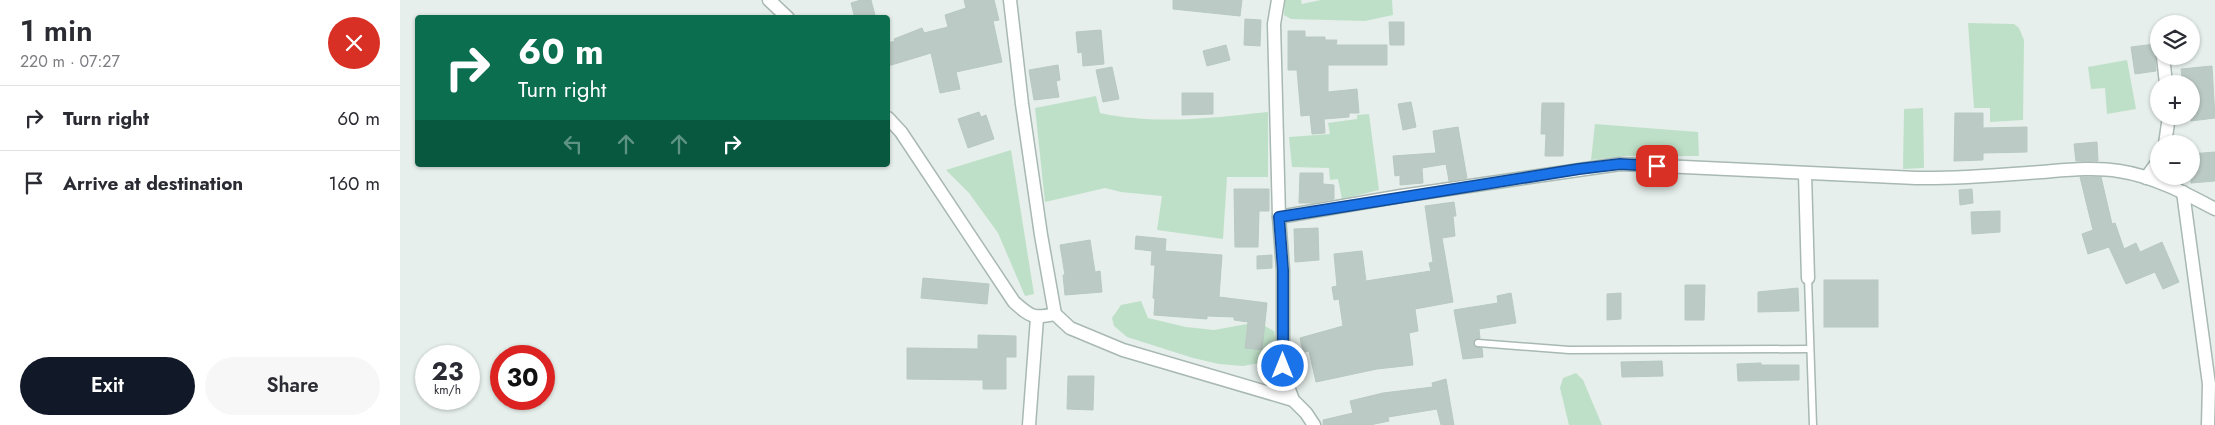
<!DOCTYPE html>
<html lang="en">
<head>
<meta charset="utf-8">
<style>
  body { margin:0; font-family:Jost,sans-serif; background:#f7f7f7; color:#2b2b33; height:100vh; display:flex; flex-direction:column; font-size:19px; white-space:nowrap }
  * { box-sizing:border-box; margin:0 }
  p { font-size:16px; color:#7c7c81 }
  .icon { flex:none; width:28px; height:28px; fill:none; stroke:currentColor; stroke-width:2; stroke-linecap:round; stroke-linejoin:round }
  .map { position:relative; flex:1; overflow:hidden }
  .side { display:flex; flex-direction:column; background:#fff; width:400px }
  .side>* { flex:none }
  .banner { position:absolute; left:15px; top:15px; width:475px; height:152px; border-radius:5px; box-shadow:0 1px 4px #0004; background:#0b6e4f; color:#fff; overflow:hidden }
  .fabs { position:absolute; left:1750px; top:15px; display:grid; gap:10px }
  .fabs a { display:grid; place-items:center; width:50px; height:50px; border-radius:50%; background:#fff; box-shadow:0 1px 4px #0004; font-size:25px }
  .speed { position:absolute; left:15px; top:345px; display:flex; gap:10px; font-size:25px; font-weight:700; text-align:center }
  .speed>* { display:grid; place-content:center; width:65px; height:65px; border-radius:50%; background:#fff; box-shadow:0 1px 4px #0004; line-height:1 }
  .speed small { font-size:12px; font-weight:400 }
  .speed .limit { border:8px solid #d22; background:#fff; color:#111 }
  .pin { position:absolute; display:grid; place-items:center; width:42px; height:42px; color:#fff; margin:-21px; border-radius:10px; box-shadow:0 2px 8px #0006 }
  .me { position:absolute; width:55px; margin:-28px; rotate:0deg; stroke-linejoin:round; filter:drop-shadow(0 0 4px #0008) }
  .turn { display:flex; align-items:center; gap:18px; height:105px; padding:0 20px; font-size:22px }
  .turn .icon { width:65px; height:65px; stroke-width:2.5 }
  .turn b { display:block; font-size:35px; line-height:42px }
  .lanes { display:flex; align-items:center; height:48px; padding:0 20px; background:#0003; justify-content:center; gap:25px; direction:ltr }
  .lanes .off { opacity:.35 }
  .round { display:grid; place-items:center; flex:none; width:52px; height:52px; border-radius:26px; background:#f7f7f7 }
  .headline { display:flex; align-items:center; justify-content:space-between; height:85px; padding:0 20px }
  h1 { font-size:30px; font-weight:600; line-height:38px }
  .primary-button { display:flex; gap:10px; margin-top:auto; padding:10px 20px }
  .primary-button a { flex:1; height:58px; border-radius:30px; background:#111827; color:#fff; font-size:20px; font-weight:600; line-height:58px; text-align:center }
  .primary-button a+a { background:#f7f7f7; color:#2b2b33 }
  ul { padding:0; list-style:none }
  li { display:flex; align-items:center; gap:15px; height:65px; padding:0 20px; border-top:1px solid #e1e1e2 }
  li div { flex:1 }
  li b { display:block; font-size:19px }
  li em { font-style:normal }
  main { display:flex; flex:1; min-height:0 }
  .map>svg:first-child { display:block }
</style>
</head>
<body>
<main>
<section class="side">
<div class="headline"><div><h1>1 min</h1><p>220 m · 07:27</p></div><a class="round" style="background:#d93025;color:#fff"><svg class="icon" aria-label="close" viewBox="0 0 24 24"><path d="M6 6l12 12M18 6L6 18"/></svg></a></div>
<ul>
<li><svg class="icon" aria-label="right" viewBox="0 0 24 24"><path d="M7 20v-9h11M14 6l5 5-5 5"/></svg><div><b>Turn right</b></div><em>60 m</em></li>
<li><svg class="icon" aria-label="arrive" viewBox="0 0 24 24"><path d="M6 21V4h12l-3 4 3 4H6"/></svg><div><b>Arrive at destination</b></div><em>160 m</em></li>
</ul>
<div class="primary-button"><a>Exit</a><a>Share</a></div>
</section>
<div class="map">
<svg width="1815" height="425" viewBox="0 0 1815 425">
  <rect width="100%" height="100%" fill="#e6efeb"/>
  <g fill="#bfe0c8">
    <polygon points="885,0 901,0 902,4 921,0 992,0 993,15 965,21 891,19 884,15"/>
    <polygon points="1568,23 1614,24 1619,28 1624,40 1623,120 1590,122 1590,108 1574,108"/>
    <polygon points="1727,60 1736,109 1707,114 1705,88 1691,89 1688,67"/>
    <path d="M696,96L700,113C756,125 811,118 868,112V177H827L823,239L757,230L762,196L721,192L705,188L645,202L635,108Z"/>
    <polygon points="1523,108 1524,168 1503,169 1504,109"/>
    <polygon points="969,114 979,190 942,199 938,179 930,180 929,168 892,167 889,137 930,134 928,123 957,119 957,115"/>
    <polygon points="1195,124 1298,132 1299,156 1224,156 1191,160"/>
    <polygon points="611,150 634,294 625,296 598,233 569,193 546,170"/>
    <polygon points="741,301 748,318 786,327 814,330 858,322 874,331 877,344 872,358 859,363 843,366 819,364 793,358 727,337 714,326 712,318 721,305"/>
    <polygon points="1176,373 1183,380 1202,425 1169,425 1160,388 1163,378"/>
  </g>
  <g fill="#bbcac4" stroke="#b8c9c2">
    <polygon points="461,0 471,0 475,15 455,18 451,3"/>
    <polygon points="564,0 594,0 599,20 593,21 602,62 556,72 560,89 540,93 531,53 488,66 488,43 495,41 494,39 522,28 524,33 548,27 545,15 566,8"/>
    <polygon points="773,0 842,0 840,16 773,9"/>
    <polygon points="845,19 861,20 860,46 844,45"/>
    <polygon points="989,22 1004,22 1004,45 990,45"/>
    <polygon points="701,30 704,64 683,66 682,52 678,53 676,32"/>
    <polygon points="888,31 905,31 905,37 925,37 925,40 937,40 936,45 987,45 987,65 928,65 928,92 957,89 959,113 949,113 949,117 924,119 925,133 912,134 910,115 901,116 897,70 888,70"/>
    <polygon points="1755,44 1756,71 1735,74 1731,47"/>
    <polygon points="826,45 830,60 807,66 803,51"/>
    <polygon points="658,65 660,80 656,81 659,97 634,100 629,70"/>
    <polygon points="1812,66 1815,118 1791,121 1791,84 1783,84 1781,69"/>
    <polygon points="712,67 719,99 703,102 696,70"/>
    <polygon points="782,93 813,93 813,114 782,115"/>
    <polygon points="1011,102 1016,127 1003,130 998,104"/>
    <polygon points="1142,103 1164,103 1163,156 1145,156 1146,134 1141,134"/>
    <polygon points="579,112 581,117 586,115 594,139 568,148 558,119"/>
    <polygon points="1555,113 1583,113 1583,128 1627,127 1627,152 1583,153 1583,160 1554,161"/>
    <polygon points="1058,127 1067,178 1049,181 1046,164 1022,168 1023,183 1000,185 1000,175 995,176 993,156 1036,153 1033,131"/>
    <polygon points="1697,142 1698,161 1676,161 1674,144"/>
    <polygon points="1815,152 1815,181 1791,183 1791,154"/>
    <polygon points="900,173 923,173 923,184 934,185 934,199 913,203 899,203"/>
    <polygon points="1680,177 1701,177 1712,224 1715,223 1724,249 1736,243 1740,252 1762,242 1779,282 1763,289 1755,272 1726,284 1709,247 1688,254 1682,234 1693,230"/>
    <polygon points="834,189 869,189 869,211 859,211 858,247 835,247"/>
    <polygon points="1572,189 1573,203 1560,205 1559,190"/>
    <polygon points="1054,202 1056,216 1053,216 1055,236 1042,238 1053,302 1015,309 1018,331 1009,333 1013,365 977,369 916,382 909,351 903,352 900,338 943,326 939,299 934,300 932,287 937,286 934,254 962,251 966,281 1031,271 1029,263 1033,262 1025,206"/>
    <polygon points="1600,211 1600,232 1572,234 1571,212"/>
    <polygon points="918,228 919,260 895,262 894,229"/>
    <polygon points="736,236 766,239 765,251 822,255 819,297 867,303 862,350 845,348 848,322 834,320 834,317 807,316 807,319 754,315 755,299 753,298 755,265 751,265 752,251 735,249"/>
    <polygon points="690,240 695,272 700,271 702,292 665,295 663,275 665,275 660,245"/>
    <polygon points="872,255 872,268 857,269 857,256"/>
    <polygon points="523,278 589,284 587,304 521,298"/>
    <rect x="1424" y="280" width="54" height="47"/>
    <polygon points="1285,285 1305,285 1304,320 1285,320"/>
    <polygon points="1398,288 1399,311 1358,312 1358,292"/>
    <polygon points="1111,293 1116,323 1079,329 1080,338 1075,339 1073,343 1076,347 1082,348 1083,357 1063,359 1054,310 1098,303 1097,296"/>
    <polygon points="1221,293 1221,319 1207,320 1207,294"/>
    <polygon points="578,335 616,336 616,357 606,357 606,389 583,389 583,380 507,379 507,348 578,349"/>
    <polygon points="1262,361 1263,376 1222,377 1221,362"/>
    <polygon points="1361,363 1361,365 1399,365 1399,380 1338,381 1337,364"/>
    <polygon points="668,376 694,376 693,410 667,409"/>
    <polygon points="1046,379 1054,425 1041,425 1037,409 988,417 989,421 970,425 923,425 923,420 953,413 950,401 983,393 1033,387 1032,383"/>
  </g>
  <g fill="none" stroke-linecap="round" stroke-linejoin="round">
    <defs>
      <g id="lane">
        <polyline points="1408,278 1413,425"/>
        <polyline points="1078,343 1169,350 1410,349"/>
      </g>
      <g id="street">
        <polyline points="369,0 388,18"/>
        <polyline points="610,0 622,104 641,235 655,314 670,328 723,350 893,400"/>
        <polyline points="878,0 874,24 879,217 883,270 883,366 887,384 893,400 906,413 914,425"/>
        <polyline points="1763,56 1766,84"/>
        <path d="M488,118L501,132L614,302C631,317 633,319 655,314"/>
        <polyline points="1765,144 1769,116"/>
        <polyline points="1405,174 1408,278"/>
        <polyline points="1746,178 1759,160"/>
        <polyline points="1783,192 1809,384 1808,425"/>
        <path d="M879,217L1001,196L1220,164L1516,178C1558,179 1600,175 1642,172C1667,170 1694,167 1719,171C1753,176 1785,193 1815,209"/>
        <polyline points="629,425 637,318"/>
      </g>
    </defs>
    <use href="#lane" stroke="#a8b8b2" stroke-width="9"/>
    <use href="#street" stroke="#a8b8b2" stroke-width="15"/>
    <use href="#lane" stroke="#fff" stroke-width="6"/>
    <use href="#street" stroke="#fff" stroke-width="12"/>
  </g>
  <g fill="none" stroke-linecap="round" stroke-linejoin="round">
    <defs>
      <polyline id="route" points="883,366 883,270 879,217 1179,169 1220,164 1257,166"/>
    </defs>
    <use href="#route" stroke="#114b97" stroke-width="12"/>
    <use href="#route" stroke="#1a73e8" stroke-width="9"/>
  </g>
</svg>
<div class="fabs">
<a><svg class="icon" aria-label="layers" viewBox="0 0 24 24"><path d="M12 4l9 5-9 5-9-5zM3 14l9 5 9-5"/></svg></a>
<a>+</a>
<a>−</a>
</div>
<div class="speed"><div>23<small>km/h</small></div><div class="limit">30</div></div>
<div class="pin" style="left:1257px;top:166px;background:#d93025"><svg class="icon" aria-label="arrive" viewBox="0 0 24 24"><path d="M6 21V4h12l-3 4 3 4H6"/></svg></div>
<svg class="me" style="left:883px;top:366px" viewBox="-20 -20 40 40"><circle r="17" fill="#1a73e8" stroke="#fff" stroke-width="3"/><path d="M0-11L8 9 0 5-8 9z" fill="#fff"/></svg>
<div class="banner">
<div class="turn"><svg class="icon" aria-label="right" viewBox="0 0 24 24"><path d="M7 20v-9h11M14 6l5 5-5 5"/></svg><div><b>60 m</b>Turn right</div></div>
<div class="lanes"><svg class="icon off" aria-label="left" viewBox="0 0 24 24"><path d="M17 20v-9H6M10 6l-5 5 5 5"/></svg><svg class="icon off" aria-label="ahead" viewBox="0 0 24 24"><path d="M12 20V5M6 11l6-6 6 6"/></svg><svg class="icon off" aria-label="ahead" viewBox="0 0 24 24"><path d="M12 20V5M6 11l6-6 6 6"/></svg><svg class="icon" aria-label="right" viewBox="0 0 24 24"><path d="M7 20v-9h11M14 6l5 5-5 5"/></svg></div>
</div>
</div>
</main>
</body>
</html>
